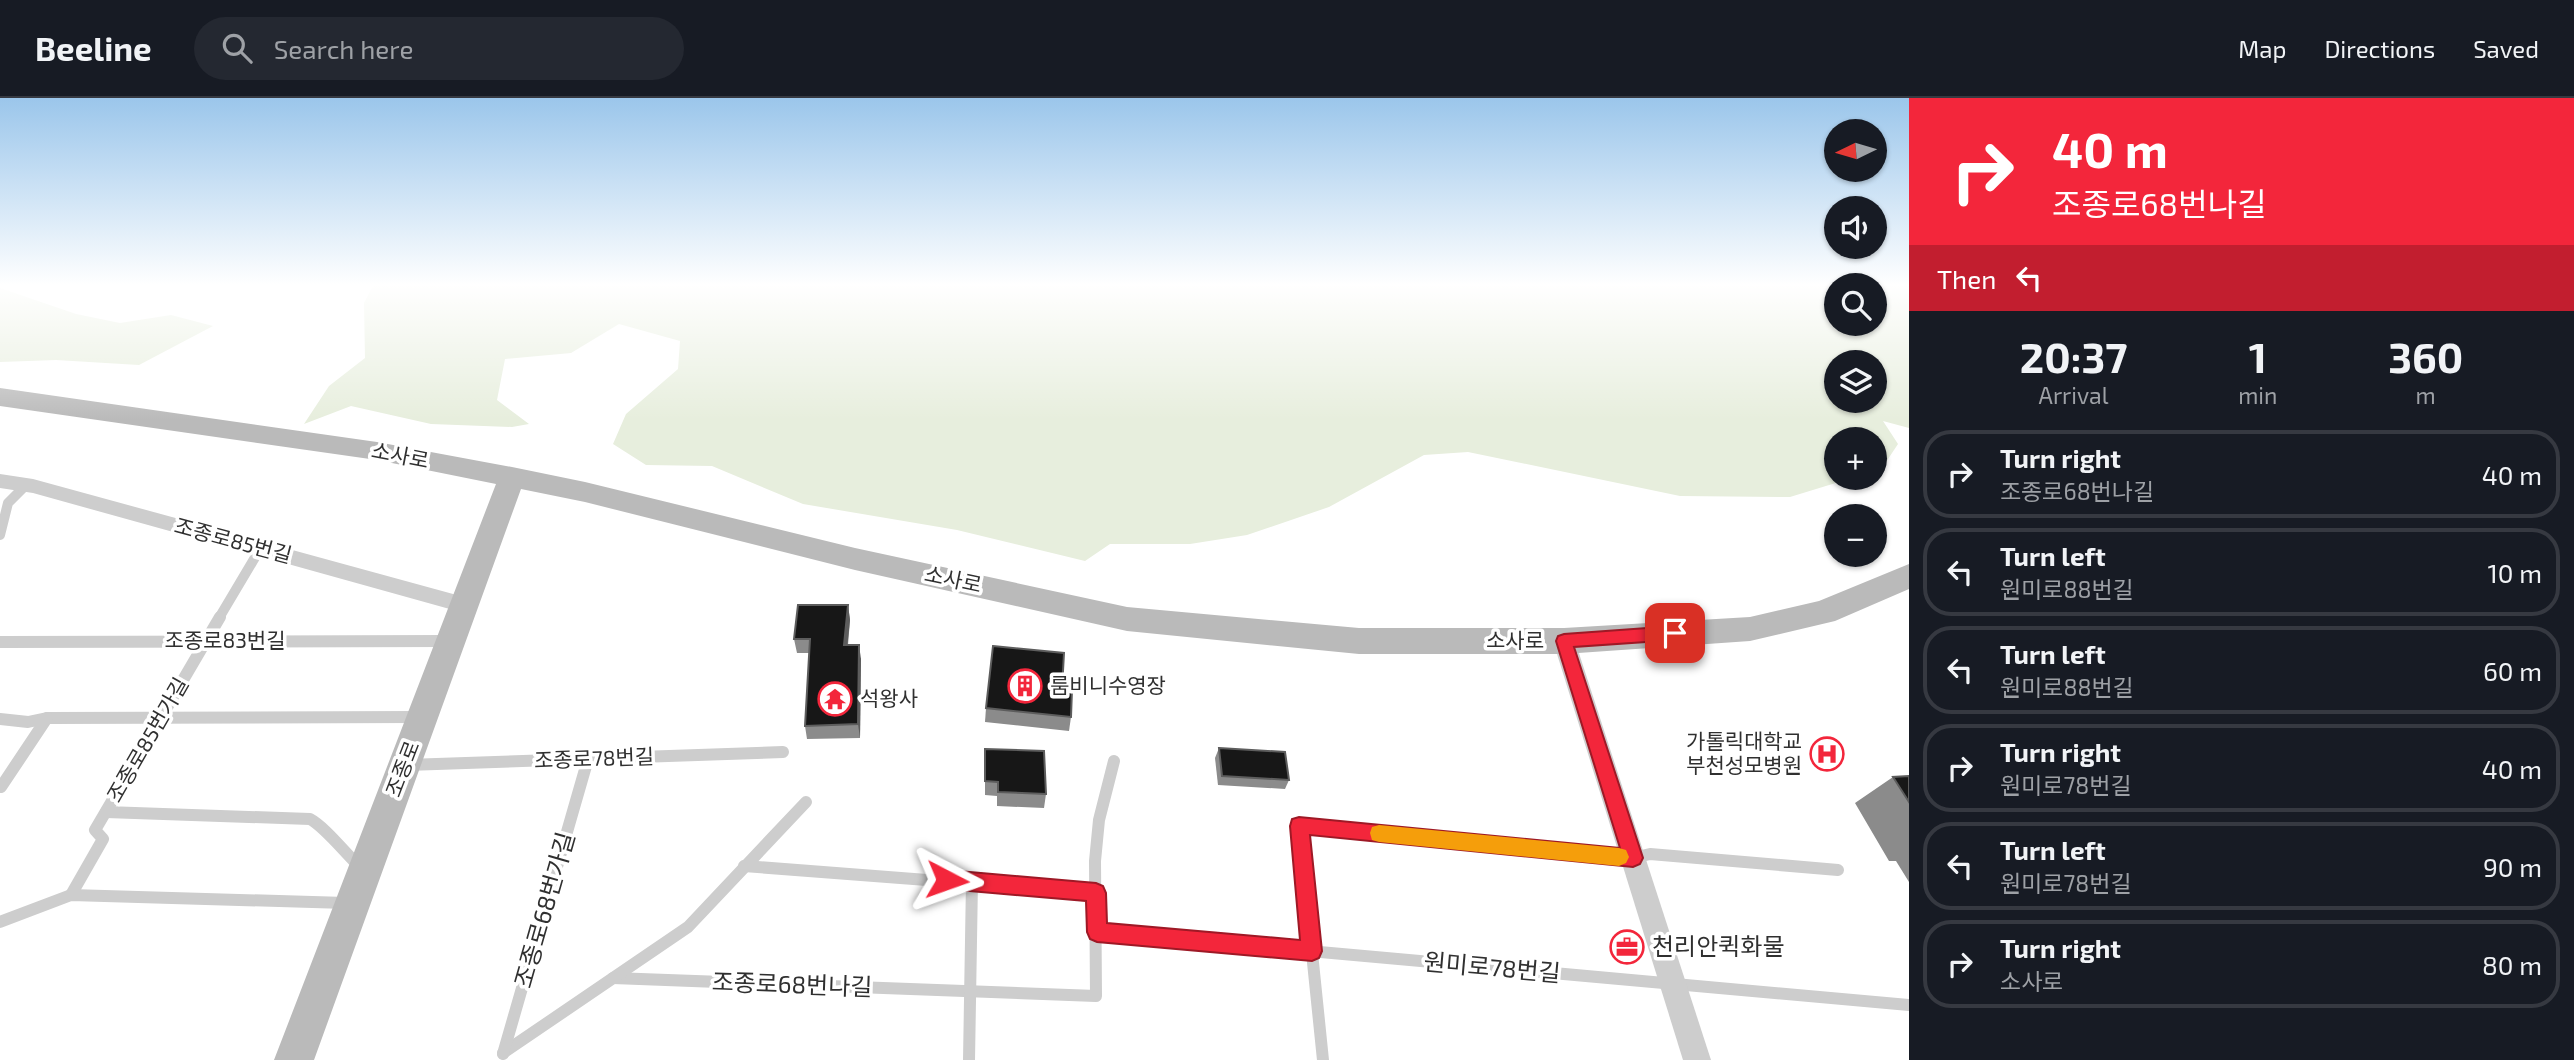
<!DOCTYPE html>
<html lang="en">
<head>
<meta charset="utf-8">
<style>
  body { margin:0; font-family:"Exo 2","Noto Sans KR",sans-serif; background:#242831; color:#f1f3f6; height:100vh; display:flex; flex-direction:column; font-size:26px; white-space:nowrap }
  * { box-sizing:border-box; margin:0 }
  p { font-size:23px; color:#9ea1a6 }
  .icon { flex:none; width:38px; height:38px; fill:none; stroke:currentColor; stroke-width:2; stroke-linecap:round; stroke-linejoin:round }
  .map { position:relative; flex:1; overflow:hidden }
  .details { display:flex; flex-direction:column; background:#171b24; width:665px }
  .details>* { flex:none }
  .top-card { background:#f3263b; color:#fff; overflow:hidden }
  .needle { width:46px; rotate:265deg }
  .controls { position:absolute; left:1824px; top:21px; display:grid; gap:14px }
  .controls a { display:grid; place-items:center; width:63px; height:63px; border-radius:50%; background:#171b24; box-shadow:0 2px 5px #0004; font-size:35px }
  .pin { position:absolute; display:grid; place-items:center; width:60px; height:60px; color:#fff; margin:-30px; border-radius:14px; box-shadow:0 4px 10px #0006 }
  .me { position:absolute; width:77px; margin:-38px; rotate:94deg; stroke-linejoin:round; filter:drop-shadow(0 0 5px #0008) }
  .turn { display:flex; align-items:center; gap:24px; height:147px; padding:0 28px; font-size:32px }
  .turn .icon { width:91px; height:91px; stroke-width:2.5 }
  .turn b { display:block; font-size:49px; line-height:60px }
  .then { display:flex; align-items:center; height:66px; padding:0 28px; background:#0003; gap:14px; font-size:26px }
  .eta { display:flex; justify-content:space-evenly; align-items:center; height:119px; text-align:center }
  .eta b { font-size:42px; font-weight:700; line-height:49px }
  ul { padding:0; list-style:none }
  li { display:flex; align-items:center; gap:21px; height:88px; margin:0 14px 10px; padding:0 14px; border:4px solid #363941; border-radius:28px }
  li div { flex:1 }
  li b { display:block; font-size:26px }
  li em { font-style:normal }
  header { display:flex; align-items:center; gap:42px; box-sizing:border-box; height:98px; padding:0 35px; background:#171b24; border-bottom:2px solid #363941 }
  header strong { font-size:33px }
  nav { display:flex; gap:38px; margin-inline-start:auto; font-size:24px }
  .search { width:490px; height:63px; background:#242831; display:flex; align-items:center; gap:18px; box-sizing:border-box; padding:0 24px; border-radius:38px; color:#9ea1a6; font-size:26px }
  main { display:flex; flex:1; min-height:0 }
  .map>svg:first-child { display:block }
</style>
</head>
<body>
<header>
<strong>Beeline</strong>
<div class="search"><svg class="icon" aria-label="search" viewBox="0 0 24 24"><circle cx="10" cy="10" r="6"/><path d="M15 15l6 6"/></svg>Search here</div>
<nav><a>Map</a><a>Directions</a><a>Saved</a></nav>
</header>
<main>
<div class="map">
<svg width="1909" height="962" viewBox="0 0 1909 962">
  <rect width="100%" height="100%" fill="#fff"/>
  <g fill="#e7eedd" fill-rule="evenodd">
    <path d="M373,188H1836V226H1874V188H1909V330L1883,323L1898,346L1882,370L1874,373V341H1836V380H1852L1790,399L1680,398L1468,354L1424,357L1329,409L1247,437L1190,446H1110L1085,463L957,432L803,406L712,368L646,367L613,346L626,316L678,271L680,243L619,226L571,255L505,261L497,302L529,326L512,329L431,326L351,308L304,326L329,288L365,260L364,205ZM1836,264H1874V303H1836Z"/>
    <polygon points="0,190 76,216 120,225 171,217 213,228 139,267 56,262 0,264"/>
  </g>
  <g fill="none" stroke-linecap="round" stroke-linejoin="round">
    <g stroke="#cdcdcd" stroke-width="10">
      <polyline points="0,437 8,405 26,387"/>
      <polyline points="219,520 260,451"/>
    </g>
    <g stroke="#cdcdcd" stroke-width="12">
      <polyline points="0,544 449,543"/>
      <polyline points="0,621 28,624 47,620 420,619"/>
      <polyline points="407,667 783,654"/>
      <polyline points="1,689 47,620"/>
      <path d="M106,714L310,721C325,729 346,756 360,769"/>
      <polyline points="744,768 1096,795"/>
      <polyline points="71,797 103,741 95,732 220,519"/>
      <polyline points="0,824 71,797 346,805"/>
      <polyline points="1097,834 1909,907"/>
      <polyline points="613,880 1096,898 1095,763 1099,722 1114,663"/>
      <polyline points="503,955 688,829 806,704"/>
      <polyline points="503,956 588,661"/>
      <polyline points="969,962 972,783"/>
      <polyline points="1323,962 1299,728 1633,760 1650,756 1838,772"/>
    </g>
    <g fill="#cdcdcd" fill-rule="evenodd">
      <polygon points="0,376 33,381 464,499 472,501 475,507 472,513 464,515 33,395 0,390"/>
      <polygon points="1564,534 1572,537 1575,543 1711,962 1683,962 1553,543 1556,537"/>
    </g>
    <polygon fill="#bababa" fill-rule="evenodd" points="0,290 377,344 512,369 585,384 855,450 1127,509 1359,530 1564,530 1750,519 1819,503 1909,466 1909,491 1835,523 1750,543 1564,556 1359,556 1127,533 855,472 585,404 521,391 314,962 274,962 496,386 377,362 0,308"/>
  </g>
  <g fill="#8b8b8b">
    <polygon points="848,507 850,522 848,547 861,561 860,640 807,641 805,628 809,555 797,555 794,541"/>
    <polygon points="1062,591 1071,619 1069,633 985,624 986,610"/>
    <polygon points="1219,650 1289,682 1285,691 1218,687 1215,660"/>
    <polygon points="985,651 1046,696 1044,710 997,708 997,698 985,697"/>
    <polygon points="1909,678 1909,784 1896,763 1889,763 1855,705 1893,679"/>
  </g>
  <g fill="#5d5d5d">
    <polygon points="848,507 850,522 846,561 844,547"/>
    <polygon points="859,547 861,561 860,640 858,626"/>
  </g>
  <g fill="#171717" stroke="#5d5d5d" stroke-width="2">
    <polygon points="798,507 848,507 844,547 859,547 858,626 805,628 810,541 794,541"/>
    <polygon points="993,548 1064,555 1062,591 1072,592 1071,619 986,610"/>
    <polygon points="1219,650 1285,654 1289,682 1222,678"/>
    <polygon points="985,651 1044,653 1046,696 998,694 998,684 985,683"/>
    <polygon points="1909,678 1909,704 1893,679"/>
  </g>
  <linearGradient id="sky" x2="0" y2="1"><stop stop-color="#9bc6eb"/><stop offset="0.58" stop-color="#fff"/><stop offset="1" stop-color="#fff" stop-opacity="0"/></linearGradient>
  <rect width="1909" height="322" fill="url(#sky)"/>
  <polygon fill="#f3263b" stroke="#9e1926" stroke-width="2" points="1675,528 1681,530 1684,535 1681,540 1675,542 1574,549 1643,760 1640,766 1633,769 1310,737 1322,853 1319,860 1312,863 1097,844 1090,841 1087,834 1086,803 947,791 940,788 937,782 940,775 947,772 1096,785 1103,788 1106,795 1107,825 1300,842 1290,728 1292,721 1299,719 1620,750 1556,543 1558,538 1564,536"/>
  <polygon fill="#f59e0b" points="1379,727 1619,750 1626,752 1629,759 1626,765 1619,768 1379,744 1372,742 1370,735 1372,729"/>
  <defs>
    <symbol id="building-ring" viewBox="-11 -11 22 22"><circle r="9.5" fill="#fff" stroke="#f3263b" stroke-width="1.5"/><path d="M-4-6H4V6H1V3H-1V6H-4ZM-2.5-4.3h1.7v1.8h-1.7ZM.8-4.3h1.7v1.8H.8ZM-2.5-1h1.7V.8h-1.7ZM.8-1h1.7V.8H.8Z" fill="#f3263b"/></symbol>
    <symbol id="temple-ring" viewBox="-11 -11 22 22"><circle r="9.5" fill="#fff" stroke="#f3263b" stroke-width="1.5"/><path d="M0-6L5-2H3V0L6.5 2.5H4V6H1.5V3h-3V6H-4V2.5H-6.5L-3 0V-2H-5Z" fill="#f3263b"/></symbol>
    <symbol id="hospital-ring" viewBox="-11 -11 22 22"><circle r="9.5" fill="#fff" stroke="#f3263b" stroke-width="1.5"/><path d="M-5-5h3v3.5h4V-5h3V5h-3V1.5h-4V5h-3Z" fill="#f3263b"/></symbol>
    <symbol id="office-ring" viewBox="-11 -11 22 22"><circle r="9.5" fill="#fff" stroke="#f3263b" stroke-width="1.5"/><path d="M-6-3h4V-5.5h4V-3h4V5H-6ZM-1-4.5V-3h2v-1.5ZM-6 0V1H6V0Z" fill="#f3263b"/></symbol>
  </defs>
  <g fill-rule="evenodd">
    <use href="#building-ring" x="1006" y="569" width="38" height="38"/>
    <use href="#temple-ring" x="816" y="582" width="38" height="38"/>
    <use href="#hospital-ring" x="1808" y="637" width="38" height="38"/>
    <use href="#office-ring" x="1608" y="830" width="38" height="38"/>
  </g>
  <g text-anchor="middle" stroke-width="7" stroke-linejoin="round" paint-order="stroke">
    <g font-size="21" fill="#303030" stroke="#fff">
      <text transform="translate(400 358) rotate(11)" y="7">소사로</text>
      <text transform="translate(233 443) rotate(15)" y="7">조종로85번길</text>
      <text transform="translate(953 482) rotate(12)" y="7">소사로</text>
      <text x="225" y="550">조종로83번길</text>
      <text x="1515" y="550">소사로</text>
      <text transform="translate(148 642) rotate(-60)" y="7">조종로85번가길</text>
      <text transform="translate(594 661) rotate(-2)" y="7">조종로78번길</text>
      <text transform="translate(403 671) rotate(-69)" y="7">조종로</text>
    </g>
    <g font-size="21" fill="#303030" stroke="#fff" text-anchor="start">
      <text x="1050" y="595">룸비니수영장</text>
      <text x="860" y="608">석왕사</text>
      <text x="1802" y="651" text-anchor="end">가톨릭대학교<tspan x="1802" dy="24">부천성모병원</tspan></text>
    </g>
    <g font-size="24" fill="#303030" stroke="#fff">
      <text transform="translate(545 812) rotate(-74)" y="8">조종로68번가길</text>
      <text transform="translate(1492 870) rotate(5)" y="8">원미로78번길</text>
      <text transform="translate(792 887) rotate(2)" y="8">조종로68번나길</text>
    </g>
    <g font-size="24" fill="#303030" stroke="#fff" text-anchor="start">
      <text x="1652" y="857">천리안퀵화물</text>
    </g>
  </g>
</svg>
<div class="controls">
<a><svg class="needle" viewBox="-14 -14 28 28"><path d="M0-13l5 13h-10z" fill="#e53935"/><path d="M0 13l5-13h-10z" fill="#9ea1a6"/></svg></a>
<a><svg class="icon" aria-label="sound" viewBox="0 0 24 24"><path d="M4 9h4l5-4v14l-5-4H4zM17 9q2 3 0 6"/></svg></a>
<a><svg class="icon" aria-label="search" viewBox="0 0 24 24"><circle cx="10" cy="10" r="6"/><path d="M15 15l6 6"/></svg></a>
<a><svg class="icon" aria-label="layers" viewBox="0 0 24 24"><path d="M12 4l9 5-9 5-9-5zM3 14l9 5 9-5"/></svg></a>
<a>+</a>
<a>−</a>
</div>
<div class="pin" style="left:1675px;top:535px;background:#d93025"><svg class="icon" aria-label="arrive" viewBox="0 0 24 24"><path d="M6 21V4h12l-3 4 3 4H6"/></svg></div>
<svg class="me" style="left:947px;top:782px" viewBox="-20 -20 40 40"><path d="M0-17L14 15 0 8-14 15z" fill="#f3263b" stroke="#fff" stroke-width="4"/></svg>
</div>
<section class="details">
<div class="top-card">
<div class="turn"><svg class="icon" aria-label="right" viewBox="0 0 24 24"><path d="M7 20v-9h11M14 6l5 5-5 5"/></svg><div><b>40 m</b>조종로68번나길</div></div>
<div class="then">Then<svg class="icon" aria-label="left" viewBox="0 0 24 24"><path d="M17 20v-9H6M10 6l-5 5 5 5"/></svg></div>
</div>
<div class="eta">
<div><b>20:37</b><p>Arrival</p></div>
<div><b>1</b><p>min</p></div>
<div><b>360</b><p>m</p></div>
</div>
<ul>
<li><svg class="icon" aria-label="right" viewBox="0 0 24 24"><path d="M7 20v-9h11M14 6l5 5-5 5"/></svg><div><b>Turn right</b><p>조종로68번나길</p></div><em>40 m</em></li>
<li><svg class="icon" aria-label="left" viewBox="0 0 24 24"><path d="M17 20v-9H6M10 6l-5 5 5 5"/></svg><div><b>Turn left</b><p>원미로88번길</p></div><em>10 m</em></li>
<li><svg class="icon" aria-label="left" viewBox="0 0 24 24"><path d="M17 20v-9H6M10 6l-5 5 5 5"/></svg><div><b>Turn left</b><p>원미로88번길</p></div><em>60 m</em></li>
<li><svg class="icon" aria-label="right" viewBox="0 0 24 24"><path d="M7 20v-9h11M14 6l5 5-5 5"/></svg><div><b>Turn right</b><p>원미로78번길</p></div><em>40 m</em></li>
<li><svg class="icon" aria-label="left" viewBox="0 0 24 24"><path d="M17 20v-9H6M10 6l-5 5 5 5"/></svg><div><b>Turn left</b><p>원미로78번길</p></div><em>90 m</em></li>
<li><svg class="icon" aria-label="right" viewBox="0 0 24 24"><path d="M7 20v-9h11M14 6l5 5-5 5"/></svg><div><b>Turn right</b><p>소사로</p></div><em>80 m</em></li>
</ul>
</section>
</main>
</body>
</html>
